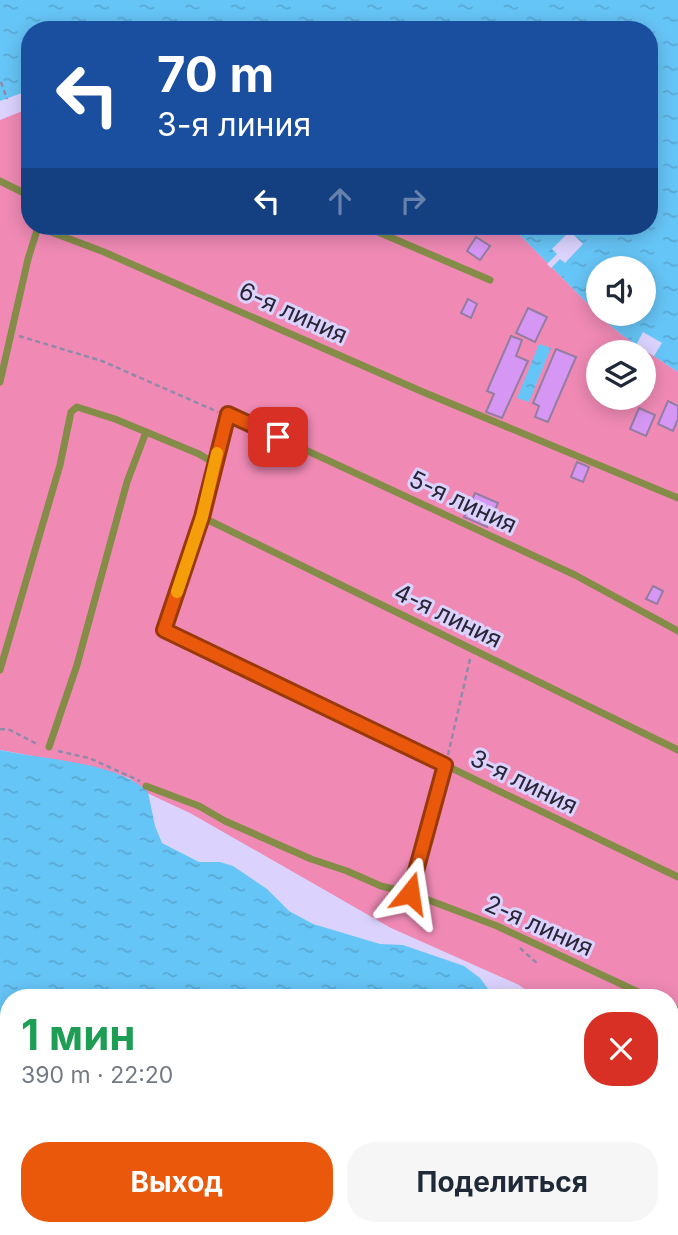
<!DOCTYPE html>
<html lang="ru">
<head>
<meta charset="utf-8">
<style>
  body { margin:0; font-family:Inter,sans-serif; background:#f6f6f7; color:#1f2937; height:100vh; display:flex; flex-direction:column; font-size:26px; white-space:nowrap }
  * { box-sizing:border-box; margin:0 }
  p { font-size:23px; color:#747a83 }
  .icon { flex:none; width:38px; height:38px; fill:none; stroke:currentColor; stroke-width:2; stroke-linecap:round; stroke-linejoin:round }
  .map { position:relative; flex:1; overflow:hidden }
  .sheet { position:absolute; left:0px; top:989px; width:679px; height:247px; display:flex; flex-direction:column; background:#fff; border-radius:28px 28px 0 0; box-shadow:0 4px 18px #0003 }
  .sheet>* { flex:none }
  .top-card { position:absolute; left:21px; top:21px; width:637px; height:214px; border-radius:28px; box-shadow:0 4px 18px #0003; background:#1a4fa0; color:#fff; overflow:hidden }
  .tools { position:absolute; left:586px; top:256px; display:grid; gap:14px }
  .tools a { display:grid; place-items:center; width:70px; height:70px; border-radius:50%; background:#fff; box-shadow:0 4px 18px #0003; font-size:35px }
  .pin { position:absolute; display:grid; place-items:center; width:60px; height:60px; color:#fff; margin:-30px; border-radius:14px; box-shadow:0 4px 10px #0006 }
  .me { position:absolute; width:77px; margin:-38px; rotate:15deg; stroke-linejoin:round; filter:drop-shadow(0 0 5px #0008) }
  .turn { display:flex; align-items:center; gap:24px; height:147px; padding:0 21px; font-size:32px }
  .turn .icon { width:91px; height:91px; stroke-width:2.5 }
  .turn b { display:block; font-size:49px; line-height:60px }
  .lanes { display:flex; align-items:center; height:66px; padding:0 21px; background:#0003; justify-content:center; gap:35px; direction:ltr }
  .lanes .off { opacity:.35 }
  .round { display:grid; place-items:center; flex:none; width:74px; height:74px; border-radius:28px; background:#f6f6f7 }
  .head { display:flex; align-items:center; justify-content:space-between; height:119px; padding:0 21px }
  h1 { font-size:42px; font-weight:700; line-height:52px; color:#1e9e55 }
  .button { display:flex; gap:14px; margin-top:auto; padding:14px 21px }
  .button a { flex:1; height:80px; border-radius:28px; background:#ea580c; color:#fff; font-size:28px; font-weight:700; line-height:80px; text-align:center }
  .button a+a { background:#f6f6f7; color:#1f2937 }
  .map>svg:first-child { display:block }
</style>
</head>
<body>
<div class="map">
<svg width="678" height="1235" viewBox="0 0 678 1235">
  <defs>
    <pattern id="water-ripples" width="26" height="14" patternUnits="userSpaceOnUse" patternTransform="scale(1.75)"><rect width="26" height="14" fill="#66c5f7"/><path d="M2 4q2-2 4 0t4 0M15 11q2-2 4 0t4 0" fill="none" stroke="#59a9d4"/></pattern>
  </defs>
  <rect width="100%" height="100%" fill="#dbd3fe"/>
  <path fill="#f08ab5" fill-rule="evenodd" d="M30,108V226H511L605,321L622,335L678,372V1125L670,1117V998L535,997L519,985L391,928L190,813L149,794L129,778L92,767L0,750V120ZM598,352H644V397H598Z"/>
  <g fill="url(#water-ripples)" fill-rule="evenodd">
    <path d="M0,0H678V372L622,335L605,321L511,226H649V30H30V90L0,101ZM598,268H644V313H598Z"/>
    <polygon points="539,344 551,348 529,402 517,398"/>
    <path d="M0,750C43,760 116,761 148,792L155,826L162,843L199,862H220L233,866L267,889L289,911L313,924L380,944L403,945L464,966L480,978L494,997L9,998V1047H0Z"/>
    <polygon points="670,1135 678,1142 678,1235 652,1235 652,1227 670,1227"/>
  </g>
  <g fill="#dbd3fe">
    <polygon points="570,231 583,244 565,263 560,259 551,268 547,264 557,254 552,249"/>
    <polygon points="643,332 662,343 654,356 636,345"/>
  </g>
  <g fill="#d697f4" stroke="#947da1" stroke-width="2">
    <polygon points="476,237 490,246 480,260 467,251"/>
    <polygon points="468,299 477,304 471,318 461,313"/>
    <polygon points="528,308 547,317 535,342 516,333"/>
    <polygon points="511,336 522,340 516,356 528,361 502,418 486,412 494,394 487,391"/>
    <polygon points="556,349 576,357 548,422 535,417 539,406 533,403"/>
    <polygon points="668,401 678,406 678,419 673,431 658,424"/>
    <polygon points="639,408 655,415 646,436 630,429"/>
    <polygon points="577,462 589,467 583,482 571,477"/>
    <polygon points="475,493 498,503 487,527 464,517"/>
    <polygon points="653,586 663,591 657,604 646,599"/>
  </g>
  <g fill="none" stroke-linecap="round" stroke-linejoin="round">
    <g stroke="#9089a9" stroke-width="2.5" stroke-dasharray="5 3.5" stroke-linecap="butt">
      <polyline points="1,82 7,99"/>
      <polyline points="19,336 102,361 218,412"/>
      <polyline points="476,640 479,626"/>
      <polyline points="0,729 10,730 39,745"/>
      <polyline points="58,751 89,758 140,781"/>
      <polyline points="448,755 470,659"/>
      <polyline points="520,948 539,965"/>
    </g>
    <g stroke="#858c48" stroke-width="7">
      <polyline points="0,181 24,193 30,199"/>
      <polyline points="364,226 490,280"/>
      <polyline points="0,382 28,259 38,227 104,252 423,392 678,498"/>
      <polyline points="202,517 678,750"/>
      <polyline points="678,631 575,575 228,414 202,517 164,630 678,877"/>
      <polyline points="0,670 60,465 71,412 77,407 115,419 199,454 214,463"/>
      <polyline points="49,747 77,665 127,482 146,432"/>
      <polyline points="146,786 199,806 225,821 311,859 347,871 381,886 410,893 497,926 651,998"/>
      <polyline points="410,893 445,765"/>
      <polyline points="670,1006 678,1010"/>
      <polyline points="670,1079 678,1087"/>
      <polyline points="0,1221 9,1223"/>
      <polyline points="26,1227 59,1235"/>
      <polyline points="18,1235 20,1227"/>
    </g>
  </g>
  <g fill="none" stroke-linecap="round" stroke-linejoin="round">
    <defs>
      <polyline id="route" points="278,437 228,414 202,517 164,630 445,765 410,893"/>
    </defs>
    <use href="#route" stroke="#983908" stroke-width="18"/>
    <use href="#route" stroke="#ea580c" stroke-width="12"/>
    <polyline stroke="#f59e0b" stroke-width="12" points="177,592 202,517 217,453"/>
  </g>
  <g text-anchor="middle" stroke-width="6" stroke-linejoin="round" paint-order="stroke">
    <g font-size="24" fill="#2a2636" stroke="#dbd3fe">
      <text transform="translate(293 313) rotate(24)" y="8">6-я линия</text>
      <text transform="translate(463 502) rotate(25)" y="8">5-я линия</text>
      <text transform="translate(448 616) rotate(26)" y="8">4-я линия</text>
      <text transform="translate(524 782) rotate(26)" y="8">3-я линия</text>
      <text transform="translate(539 926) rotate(24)" y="8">2-я линия</text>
    </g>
  </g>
</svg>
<div class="tools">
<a><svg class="icon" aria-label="sound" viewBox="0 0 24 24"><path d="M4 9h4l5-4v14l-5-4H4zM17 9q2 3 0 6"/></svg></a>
<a><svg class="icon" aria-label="layers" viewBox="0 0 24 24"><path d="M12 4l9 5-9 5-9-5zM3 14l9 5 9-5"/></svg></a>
</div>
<div class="pin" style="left:278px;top:437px;background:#d93025"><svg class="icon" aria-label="arrive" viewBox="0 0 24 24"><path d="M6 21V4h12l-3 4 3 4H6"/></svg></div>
<svg class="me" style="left:410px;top:893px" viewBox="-20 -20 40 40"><path d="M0-17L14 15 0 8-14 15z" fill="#ea580c" stroke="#fff" stroke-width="4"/></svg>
<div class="top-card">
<div class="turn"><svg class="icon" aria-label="left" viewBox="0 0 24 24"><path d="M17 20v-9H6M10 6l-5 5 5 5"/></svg><div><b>70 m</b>3-я линия</div></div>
<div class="lanes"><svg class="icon" aria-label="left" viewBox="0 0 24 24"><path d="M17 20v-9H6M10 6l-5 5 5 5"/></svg><svg class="icon off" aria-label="ahead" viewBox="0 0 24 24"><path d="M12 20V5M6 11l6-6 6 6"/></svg><svg class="icon off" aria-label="right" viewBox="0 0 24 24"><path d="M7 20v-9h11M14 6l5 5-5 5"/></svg></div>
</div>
<section class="sheet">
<div class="head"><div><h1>1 мин</h1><p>390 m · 22:20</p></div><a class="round" style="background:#d93025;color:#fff"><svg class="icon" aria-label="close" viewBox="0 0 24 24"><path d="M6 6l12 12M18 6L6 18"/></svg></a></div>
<div class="button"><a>Выход</a><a>Поделиться</a></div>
</section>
</div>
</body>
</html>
